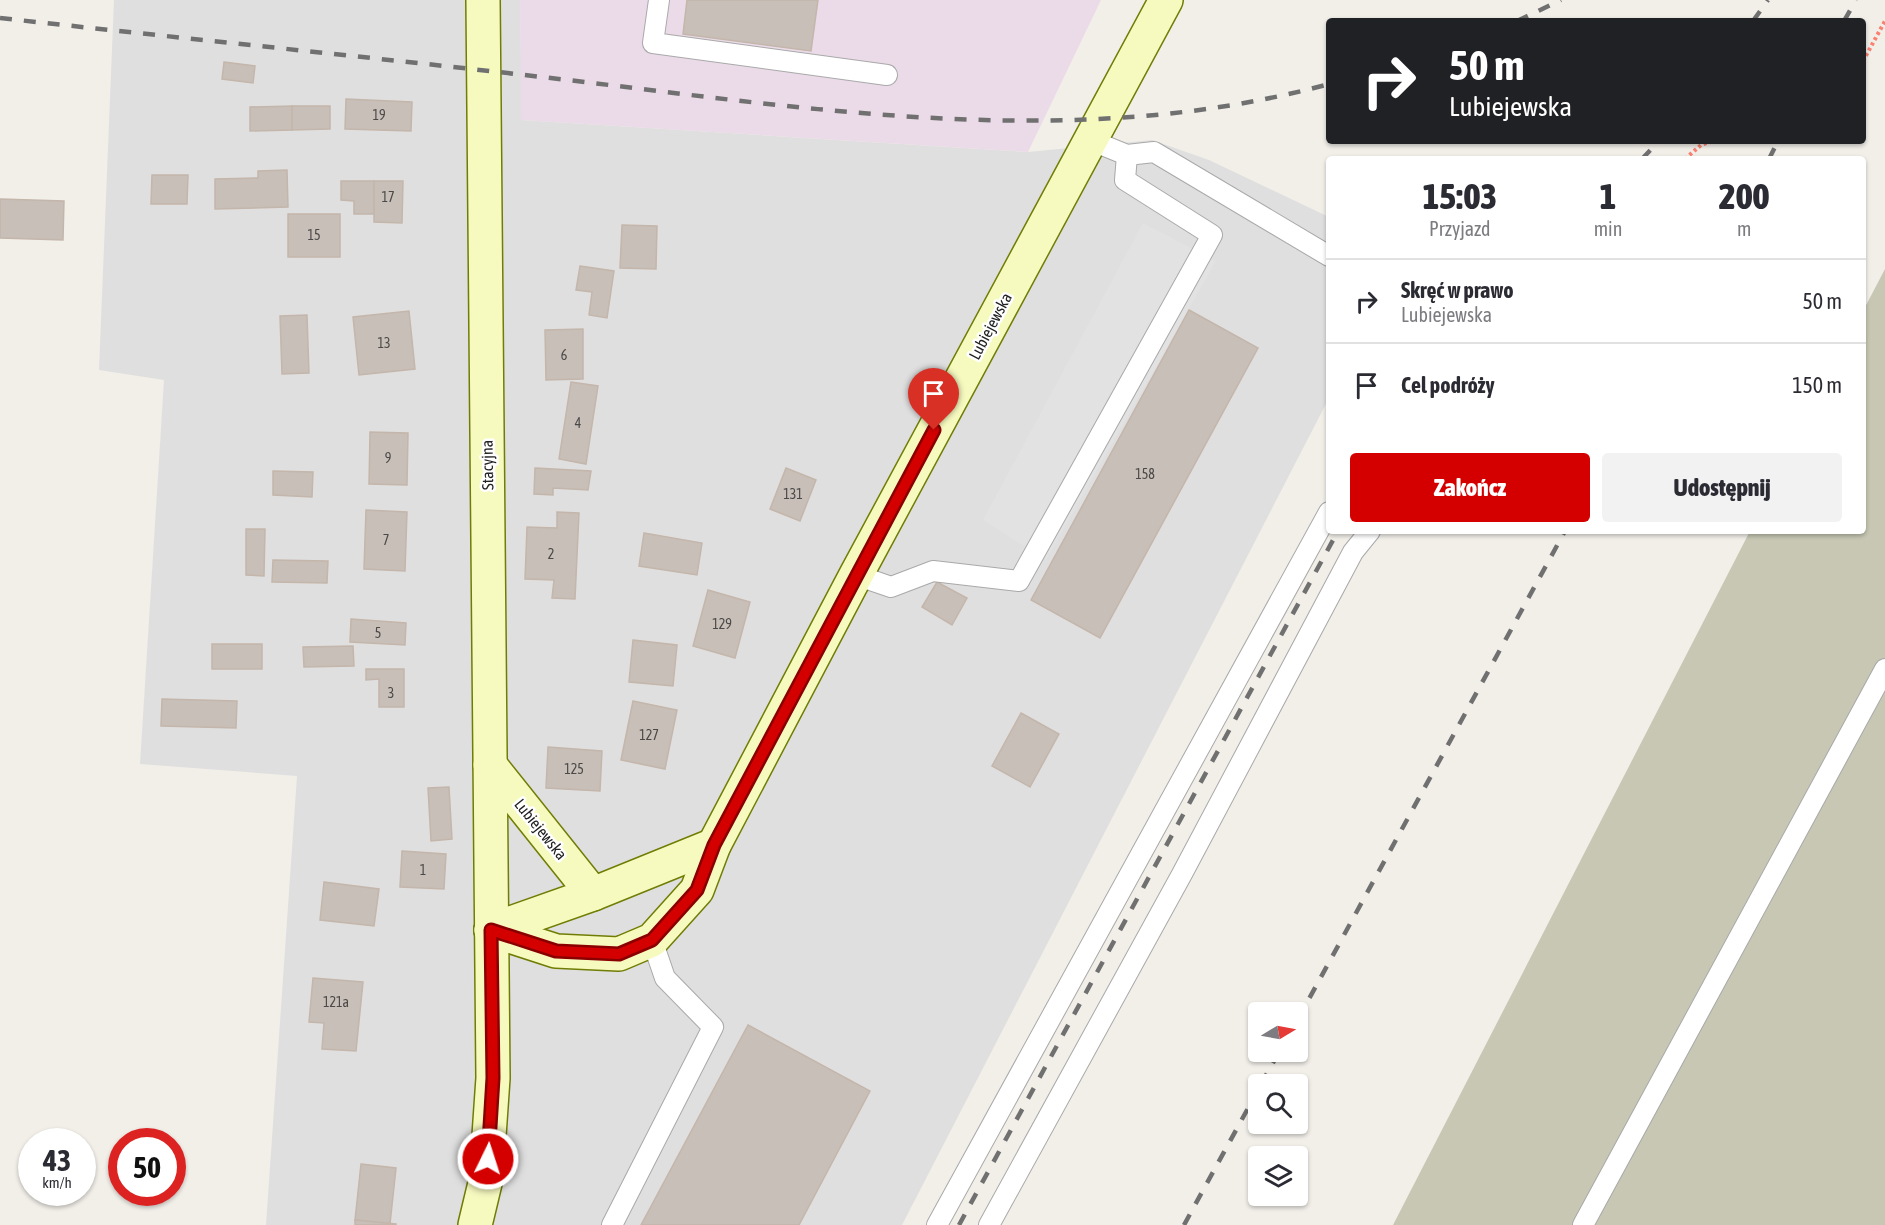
<!DOCTYPE html>
<html lang="pl">
<head>
<meta charset="utf-8">
<style>
  body { margin:0; font-family:"Asap Condensed",sans-serif; background:#f2f2f3; color:#2b2b33; height:100vh; display:flex; flex-direction:column; font-size:22px; white-space:nowrap }
  * { box-sizing:border-box; margin:0 }
  p { font-size:20px; color:#7c7c81 }
  .icon { flex:none; width:33px; height:33px; fill:none; stroke:currentColor; stroke-width:2; stroke-linecap:round; stroke-linejoin:round }
  .map { position:relative; flex:1; overflow:hidden }
  .drawer { position:absolute; left:1326px; top:156px; width:540px; height:378px; display:flex; flex-direction:column; background:#fff; border-radius:6px; box-shadow:0 2px 4px #0004 }
  .drawer>* { flex:none }
  .guide { position:absolute; left:1326px; top:18px; width:540px; height:126px; border-radius:6px; box-shadow:0 2px 4px #0004; background:#202124; color:#fff; overflow:hidden }
  .needle { width:39px; rotate:80deg }
  .buttons { position:absolute; left:1248px; top:1002px; display:grid; gap:12px }
  .buttons a { display:grid; place-items:center; width:60px; height:60px; border-radius:6px; background:#fff; box-shadow:0 2px 4px #0004; font-size:30px }
  .speed { position:absolute; left:18px; top:1128px; display:flex; gap:12px; font-size:30px; font-weight:700; text-align:center }
  .speed>* { display:grid; place-content:center; width:78px; height:78px; border-radius:50%; background:#fff; box-shadow:0 2px 4px #0004; line-height:1 }
  .speed small { font-size:15px; font-weight:400 }
  .speed .limit { border:9px solid #d22; background:#fff; color:#111 }
  .pin { position:absolute; display:grid; place-items:center; width:51px; height:51px; color:#fff; margin:-62px -26px; border-radius:50% 50% 50% 0; rotate:-45deg; box-shadow:0 0 6px #0007 }
  .pin .icon { rotate:45deg }
  .me { position:absolute; width:66px; margin:-33px; rotate:4deg; stroke-linejoin:round; filter:drop-shadow(0 0 4px #0008) }
  .turn { display:flex; align-items:center; gap:21px; height:126px; padding:0 24px; font-size:27px }
  .turn .icon { width:78px; height:78px; stroke-width:2.5 }
  .turn b { display:block; font-size:42px; line-height:51px }
  .eta { display:flex; justify-content:space-evenly; align-items:center; height:102px; text-align:center }
  .eta b { font-size:36px; font-weight:800; line-height:42px }
  .cta { display:flex; gap:12px; margin-top:auto; padding:12px 24px }
  .cta a { flex:1; height:69px; border-radius:6px; background:#d40000; color:#fff; font-size:24px; font-weight:800; line-height:69px; text-align:center }
  .cta a+a { background:#f2f2f3; color:#2b2b33 }
  ul { padding:0; list-style:none }
  li { display:flex; align-items:center; gap:18px; height:84px; padding:0 24px; border-top:2px solid #e1e1e2 }
  li div { flex:1 }
  li b { display:block; font-size:22px }
  li em { font-style:normal }
  .map>svg:first-child { display:block }
</style>
</head>
<body>
<div class="map">
<svg width="1885" height="1225" viewBox="0 0 1885 1225">
  <rect width="100%" height="100%" fill="#f2efe9"/>
  <polygon fill="#e0dfdf" points="114,0 520,0 522,120 1028,152 1152,140 1209,160 1329,217 1329,398 902,1225 266,1225 297,776 140,764 164,380 99,370"/>
  <polygon fill="#ebdbe8" points="520,0 1101,0 1028,152 521,120"/>
  <polygon fill="#c7c7b4" points="1885,269 1885,1225 1393,1225 1750,531 1863,531 1863,311"/>
  <polygon fill="#e2e2e2" points="1143,223 1216,261 1046,560 983,520"/>
  <g fill="#c7bfb8" stroke="#c4b6ab" stroke-width="1.5">
    <polygon points="687,0 818,0 811,51 683,34"/>
    <polygon points="224,62 255,66 253,83 222,79"/>
    <polygon points="346,99 412,102 411,131 345,129"/>
    <polygon points="292,106 292,130 250,131 250,107"/>
    <polygon points="292,106 330,106 330,129 292,130"/>
    <polygon points="287,170 288,207 215,209 215,179 258,178 258,171"/>
    <polygon points="152,175 188,175 187,204 151,204"/>
    <polygon points="341,181 374,181 374,214 354,214 354,201 341,200"/>
    <polygon points="374,181 403,181 402,223 374,222"/>
    <polygon points="0,199 64,201 63,240 0,238"/>
    <rect x="288" y="214" width="52" height="43"/>
    <polygon points="622,225 657,226 656,269 620,268"/>
    <polygon points="580,266 614,271 607,318 589,315 592,292 576,290"/>
    <polygon points="1189,310 1258,348 1100,638 1031,600"/>
    <polygon points="409,311 415,369 359,375 353,317"/>
    <polygon points="307,315 309,373 282,374 280,316"/>
    <polygon points="583,329 583,379 546,380 545,330"/>
    <polygon points="571,382 598,386 586,464 559,459"/>
    <polygon points="370,432 408,433 407,485 369,484"/>
    <polygon points="535,468 591,471 588,490 553,488 553,495 534,494"/>
    <polygon points="786,468 816,480 800,521 770,509"/>
    <polygon points="273,471 313,472 312,497 273,495"/>
    <polygon points="366,510 407,512 405,571 364,569"/>
    <polygon points="557,512 579,513 575,599 552,598 554,580 525,579 527,527 557,528"/>
    <polygon points="246,529 265,529 264,576 246,575"/>
    <polygon points="644,533 702,543 697,575 639,566"/>
    <polygon points="273,560 328,561 327,583 272,582"/>
    <polygon points="937,582 967,598 952,625 922,607"/>
    <polygon points="708,590 750,602 735,658 693,646"/>
    <polygon points="351,619 406,623 405,645 350,642"/>
    <polygon points="633,640 677,645 673,686 629,682"/>
    <rect x="212" y="644" width="50" height="25"/>
    <polygon points="353,646 354,666 304,667 303,647"/>
    <polygon points="366,669 404,669 404,707 379,707 379,679 366,680"/>
    <polygon points="162,699 237,701 236,728 161,726"/>
    <polygon points="633,701 677,710 665,769 621,760"/>
    <polygon points="1021,713 1059,734 1030,787 992,766"/>
    <polygon points="548,747 602,751 600,791 546,788"/>
    <polygon points="449,787 452,839 431,841 428,788"/>
    <polygon points="402,851 446,854 444,889 400,887"/>
    <polygon points="324,882 379,889 374,926 320,920"/>
    <polygon points="313,978 363,982 356,1051 322,1049 324,1023 309,1022"/>
    <polygon points="748,1025 870,1091 799,1225 641,1225"/>
    <polygon points="361,1164 396,1168 390,1224 355,1220"/>
    <polygon points="355,1220 396,1224 396,1225 355,1225"/>
  </g>
  <g fill="none" stroke-linecap="round" stroke-linejoin="round">
    <defs>
      <g id="lane">
        <polyline points="659,0 653,43 887,75"/>
        <polyline points="1090,140 1127,155 1154,152 1329,256"/>
        <polyline points="856,575 891,587 933,571 1019,581 1212,235 1125,180 1127,155"/>
        <polyline points="612,1225 713,1027 665,978 652,940"/>
        <polyline points="937,1225 1329,512"/>
        <polyline points="989,1225 1182,874 1353,552 1370,531"/>
        <polyline points="1583,1225 1885,669"/>
      </g>
      <g id="secondary">
        <polyline points="490,765 593,894"/>
        <polyline points="491,930 556,951 619,954 652,940 697,890 714,845 856,575 1166,0"/>
        <polyline points="491,930 593,894 714,845"/>
        <polyline points="475,1225 486,1179 493,1078 483,0"/>
      </g>
    </defs>
    <use href="#lane" stroke="#a9a9a9" stroke-width="22"/>
    <use href="#secondary" stroke="#707d05" stroke-width="36"/>
    <g stroke="#fa8072" stroke-width="4" stroke-dasharray="3 3" stroke-linecap="butt">
      <polyline points="1863,61 1885,21"/>
      <polyline points="1685,159 1701,145 1713,141"/>
    </g>
    <use href="#lane" stroke="#fff" stroke-width="20"/>
    <use href="#secondary" stroke="#f7fabf" stroke-width="33"/>
    <g stroke="#707070" stroke-width="4.5" stroke-dasharray="12 12" stroke-linecap="butt">
      <path d="M0,18C189,39 379,58 568,80C819,110 1080,152 1329,84"/>
      <polyline points="1517,21 1561,0"/>
      <polyline points="1753,21 1768,0"/>
      <polyline points="1844,21 1856,0"/>
      <polyline points="1642,159 1659,141"/>
      <polyline points="1769,159 1778,141"/>
      <polyline points="1298,1019 1565,531"/>
      <polyline points="1261,1084 1279,1052"/>
      <polyline points="959,1225 1338,531"/>
      <polyline points="1184,1225 1258,1090"/>
    </g>
  </g>
  <g fill="none" stroke-linecap="round" stroke-linejoin="round">
    <defs>
      <polyline id="route" points="488,1159 493,1078 491,930 556,951 619,954 652,940 697,890 714,845 934,430"/>
    </defs>
    <use href="#route" stroke="#8a0000" stroke-width="15"/>
    <use href="#route" stroke="#d40000" stroke-width="10"/>
  </g>
  <g text-anchor="middle" stroke-width="5" stroke-linejoin="round" paint-order="stroke">
    <g font-size="14" fill="#4b4948">
      <text x="379" y="120">19</text>
      <text x="388" y="202">17</text>
      <text x="314" y="240">15</text>
      <text x="384" y="348">13</text>
      <text x="564" y="360">6</text>
      <text x="578" y="428">4</text>
      <text x="388" y="463">9</text>
      <text x="1145" y="479">158</text>
      <text x="793" y="499">131</text>
      <text x="386" y="545">7</text>
      <text x="551" y="559">2</text>
      <text x="722" y="629">129</text>
      <text x="378" y="638">5</text>
      <text x="391" y="698">3</text>
      <text x="649" y="740">127</text>
      <text x="574" y="774">125</text>
      <text x="423" y="875">1</text>
      <text x="336" y="1007">121a</text>
    </g>
    <g font-size="16" fill="#222" stroke="#fff">
      <text transform="translate(990 326) rotate(-62)" y="6">Lubiejewska</text>
      <text transform="translate(487 465) rotate(-91)" y="6">Stacyjna</text>
      <text transform="translate(541 829) rotate(51)" y="6">Lubiejewska</text>
    </g>
  </g>
</svg>
<div class="buttons">
<a><svg class="needle" viewBox="-14 -14 28 28"><path d="M0-13l5 13h-10z" fill="#e53935"/><path d="M0 13l5-13h-10z" fill="#7c7c81"/></svg></a>
<a><svg class="icon" aria-label="search" viewBox="0 0 24 24"><circle cx="10" cy="10" r="6"/><path d="M15 15l6 6"/></svg></a>
<a><svg class="icon" aria-label="layers" viewBox="0 0 24 24"><path d="M12 4l9 5-9 5-9-5zM3 14l9 5 9-5"/></svg></a>
</div>
<div class="speed"><div>43<small>km/h</small></div><div class="limit">50</div></div>
<div class="pin" style="left:934px;top:430px;background:#d93025"><svg class="icon" aria-label="arrive" viewBox="0 0 24 24"><path d="M6 21V4h12l-3 4 3 4H6"/></svg></div>
<svg class="me" style="left:488px;top:1159px" viewBox="-20 -20 40 40"><circle r="17" fill="#d40000" stroke="#fff" stroke-width="3"/><path d="M0-11L8 9 0 5-8 9z" fill="#fff"/></svg>
<div class="guide">
<div class="turn"><svg class="icon" aria-label="right" viewBox="0 0 24 24"><path d="M7 20v-9h11M14 6l5 5-5 5"/></svg><div><b>50 m</b>Lubiejewska</div></div>
</div>
<section class="drawer">
<div class="eta">
<div><b>15:03</b><p>Przyjazd</p></div>
<div><b>1</b><p>min</p></div>
<div><b>200</b><p>m</p></div>
</div>
<ul>
<li><svg class="icon" aria-label="right" viewBox="0 0 24 24"><path d="M7 20v-9h11M14 6l5 5-5 5"/></svg><div><b>Skręć w prawo</b><p>Lubiejewska</p></div><em>50 m</em></li>
<li><svg class="icon" aria-label="arrive" viewBox="0 0 24 24"><path d="M6 21V4h12l-3 4 3 4H6"/></svg><div><b>Cel podróży</b></div><em>150 m</em></li>
</ul>
<div class="cta"><a>Zakończ</a><a>Udostępnij</a></div>
</section>
</div>
</body>
</html>
